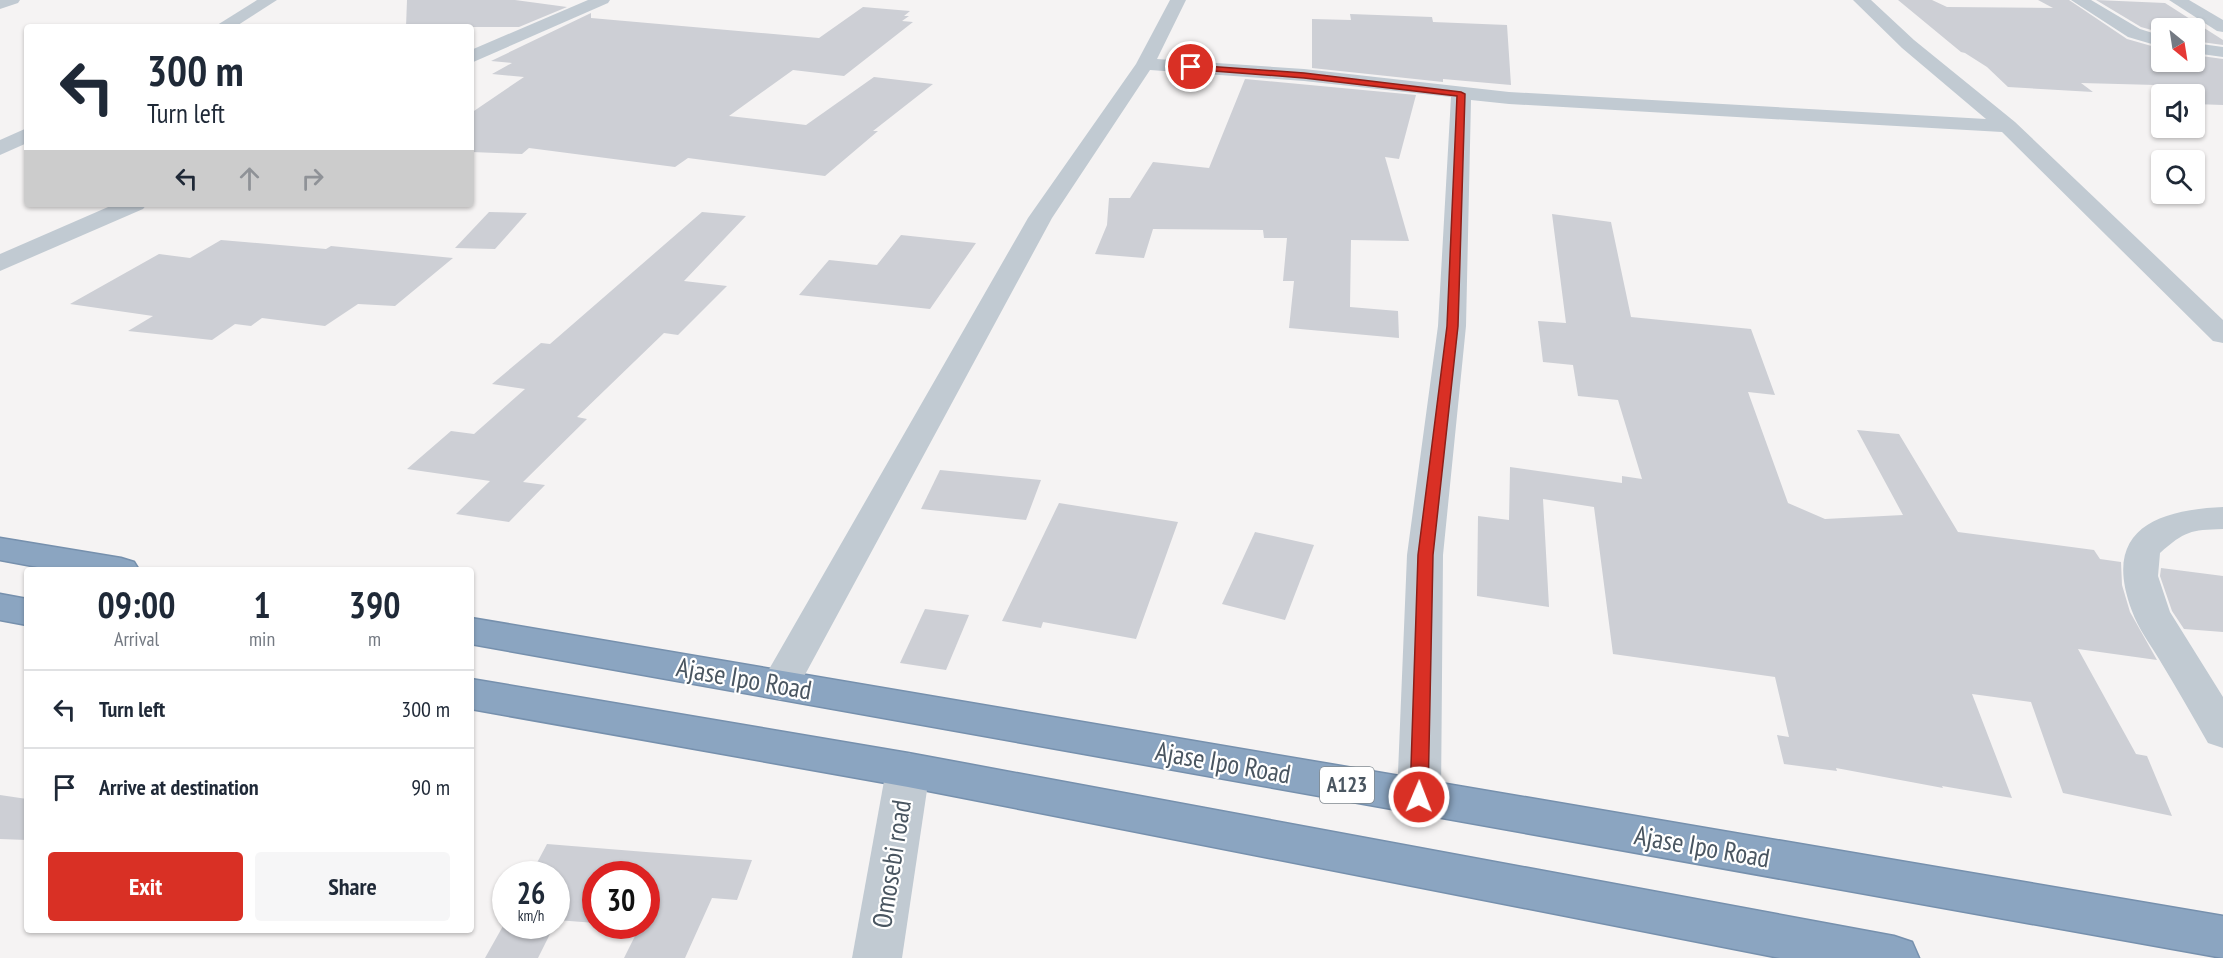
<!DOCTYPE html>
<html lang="en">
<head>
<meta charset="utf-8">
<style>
  body { margin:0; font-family:"PT Sans Narrow",sans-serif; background:#f6f6f7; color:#1f2937; height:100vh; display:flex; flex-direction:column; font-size:22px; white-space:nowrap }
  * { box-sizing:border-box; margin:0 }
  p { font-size:20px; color:#747a83 }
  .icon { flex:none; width:33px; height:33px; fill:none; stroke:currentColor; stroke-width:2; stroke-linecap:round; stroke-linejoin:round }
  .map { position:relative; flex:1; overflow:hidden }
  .sheet { position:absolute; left:24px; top:567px; width:450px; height:366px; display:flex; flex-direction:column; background:#fff; border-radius:6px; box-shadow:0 2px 4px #0004 }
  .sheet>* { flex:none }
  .guide { position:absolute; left:24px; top:24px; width:450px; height:183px; border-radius:6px; box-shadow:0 2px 4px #0004; background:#fff; color:#1f2937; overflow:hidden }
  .needle { width:39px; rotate:150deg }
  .buttons { position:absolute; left:2151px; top:18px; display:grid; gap:12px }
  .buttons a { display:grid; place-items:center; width:54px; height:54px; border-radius:6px; background:#fff; box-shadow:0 2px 4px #0004; font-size:30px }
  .speed { position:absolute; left:492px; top:861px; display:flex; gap:12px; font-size:30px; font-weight:700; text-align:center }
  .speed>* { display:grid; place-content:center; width:78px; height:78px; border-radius:50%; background:#fff; box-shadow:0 2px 4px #0004; line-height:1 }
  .speed small { font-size:15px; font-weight:400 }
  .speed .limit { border:9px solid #d22; background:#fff; color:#111 }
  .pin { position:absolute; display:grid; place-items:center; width:51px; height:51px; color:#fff; margin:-26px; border:3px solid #fff; border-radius:50%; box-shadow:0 2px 6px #0007 }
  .me { position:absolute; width:66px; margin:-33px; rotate:1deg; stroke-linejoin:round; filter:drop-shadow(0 0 4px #0008) }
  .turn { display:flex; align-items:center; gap:21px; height:126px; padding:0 24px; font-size:27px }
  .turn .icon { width:78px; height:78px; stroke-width:2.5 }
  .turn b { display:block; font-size:42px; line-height:51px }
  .lanes { display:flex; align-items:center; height:57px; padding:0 24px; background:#0003; justify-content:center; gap:30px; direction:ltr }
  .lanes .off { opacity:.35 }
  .eta { display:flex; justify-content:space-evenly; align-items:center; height:102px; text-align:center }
  .eta b { font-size:36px; font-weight:600; line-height:42px }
  .cta { display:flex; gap:12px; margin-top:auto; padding:12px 24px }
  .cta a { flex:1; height:69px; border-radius:6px; background:#d93025; color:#fff; font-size:24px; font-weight:600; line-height:69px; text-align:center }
  .cta a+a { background:#f6f6f7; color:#1f2937 }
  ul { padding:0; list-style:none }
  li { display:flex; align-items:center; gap:18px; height:78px; padding:0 24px; border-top:2px solid #e0e1e3 }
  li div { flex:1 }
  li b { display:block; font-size:22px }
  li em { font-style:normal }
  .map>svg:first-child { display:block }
</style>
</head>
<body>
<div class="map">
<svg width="2223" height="958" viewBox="0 0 2223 958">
  <rect width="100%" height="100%" fill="#f5f3f3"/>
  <g fill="#cdcfd5">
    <polygon points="407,0 515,0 567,7 519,27 406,27"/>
    <polygon points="1898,0 1932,0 1947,7 2053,8 2038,0 2069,0 2127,39 2162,49 2162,62 2194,62 2194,55 2223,59 2223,105 2194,104 2194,86 2081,83 2093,92 2008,87 1987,67 1965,53 1961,52"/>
    <polygon points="2096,0 2165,3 2223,40 2223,45 2194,41 2194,28 2162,28 2162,33 2141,27"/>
    <polygon points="863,7 910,11 904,16 909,16 902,21 913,22 844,76 793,70 729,116 806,125 874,77 933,84 873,131 878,131 825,176 688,158 675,167 529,148 522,154 471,152 471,113 524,77 492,74 512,63 491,61 591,13 591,18 819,38"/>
    <polygon points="1350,14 1432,17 1433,22 1507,25 1511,85 1443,79 1443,82 1312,68 1312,19 1351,20"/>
    <polygon points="1245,79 1416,95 1399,159 1385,157 1409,241 1351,240 1350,307 1398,311 1399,338 1289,328 1294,281 1283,281 1287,238 1264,238 1263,230 1153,229 1144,258 1095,254 1107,225 1109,198 1130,198 1153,162 1209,168"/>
    <polygon points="489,212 527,213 495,249 455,248"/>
    <polygon points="702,212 746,216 684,281 727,286 678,335 664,333 577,417 587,419 523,482 545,485 509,522 456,514 490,481 407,469 451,431 474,434 525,389 492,384 541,343 550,344"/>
    <polygon points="1552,214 1611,222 1631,317 1751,329 1775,395 1748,392 1788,503 1825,519 1903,515 1857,430 1899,434 1958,532 2094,550 2100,559 2121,562 2122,585 2130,612 2157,660 2078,649 2136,754 2147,756 2172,816 2063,793 2031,702 1972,694 2012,798 1942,786 1943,788 1836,768 1837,771 1784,764 1777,735 1789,737 1775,677 1613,654 1594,507 1543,499 1549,607 1477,596 1478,516 1509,520 1510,467 1622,483 1622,476 1642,479 1618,400 1578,396 1573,365 1543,362 1538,321 1566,323"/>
    <polygon points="901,235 976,243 930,309 799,295 829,260 877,265"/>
    <polygon points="221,240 326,249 331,246 453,258 395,306 358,304 325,326 262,318 251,326 235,324 212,340 128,331 153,316 70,304 159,254 190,258"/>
    <polygon points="940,470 1041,480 1026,520 921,509"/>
    <polygon points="1059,503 1178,522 1136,639 1043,622 1041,628 1002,621"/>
    <polygon points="1255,532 1314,545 1285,620 1222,604"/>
    <polygon points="2161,568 2223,576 2223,632 2184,629 2172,611 2160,576"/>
    <polygon points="925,609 969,615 946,670 900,663"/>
    <polygon points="0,795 27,799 27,840 0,839"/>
    <polygon points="547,844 646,852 752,860 737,900 712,898 685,958 624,958 640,926 646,926 646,874 596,874 596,923 556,920 556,874 531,874"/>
    <polygon points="503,926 554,926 538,958 485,958"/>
  </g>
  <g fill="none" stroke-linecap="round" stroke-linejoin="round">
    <defs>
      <g id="highway">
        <polygon points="0,538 121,558 134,562 139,570 54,570 0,560"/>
        <polygon points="0,594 27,599 27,625 0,620"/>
        <polygon points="471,618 2223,916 2223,958 471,644"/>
        <polygon points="471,679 908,753 1894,936 1912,942 1919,958 1780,958 908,787 471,709"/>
      </g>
    </defs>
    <use href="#highway" stroke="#7690ad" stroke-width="3"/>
    <g fill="#c1cad2" fill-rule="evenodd">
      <polygon points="0,0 20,0 18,3 0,9"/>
      <polygon points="257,0 277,0 235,27 214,27"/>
      <polygon points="588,0 610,0 608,3 471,63 471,50"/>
      <polygon points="1170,0 1186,0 1157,59 1304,69 1509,92 1986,119 1902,48 1853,0 1871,0 1914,40 2015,122 2223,320 2223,343 2213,341 2002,132 1509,104 1471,100 1466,326 1443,555 1441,797 1435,809 1419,815 1403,809 1397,797 1407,555 1438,326 1451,97 1304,81 1150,70 1052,218 794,695 780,700 766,695 760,685 1028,218 1136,64"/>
      <polygon points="2071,0 2091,0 2140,29 2162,36 2162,47 2128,37"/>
      <polygon points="2169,0 2189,0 2223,20 2223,32 2217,31"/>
      <polygon points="2194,43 2223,47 2223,57 2194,53"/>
      <polygon points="27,128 27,143 0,155 0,140"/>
      <polygon points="115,204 147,204 143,209 0,271 0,254"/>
      <path d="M2223,507V529C2190,530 2185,531 2160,553L2158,576L2170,612L2223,697V748L2208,743C2192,715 2176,687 2159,659C2150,644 2138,628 2132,611C2102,532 2153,510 2223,507Z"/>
      <polygon points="908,753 923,758 930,770 902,958 852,958 886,770 893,758"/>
    </g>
    <use href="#highway" fill="#8ba5c1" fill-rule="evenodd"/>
  </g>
  <polygon fill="#d93025" stroke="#8d1f18" stroke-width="1.5" points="1191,65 1304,73 1461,92 1465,94 1458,326 1433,555 1428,797 1425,802 1419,805 1413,802 1410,797 1418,555 1447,326 1457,96 1304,78 1188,69 1188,65"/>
  <g text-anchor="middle" stroke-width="4.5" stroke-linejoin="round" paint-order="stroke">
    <rect fill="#fff" stroke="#808990" stroke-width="1.5" x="1320" y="767" width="54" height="36" rx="4.5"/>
    <g font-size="21" font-weight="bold" fill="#4a5661">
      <text x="1347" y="792">A123</text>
    </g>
    <g font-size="27" fill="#4a5661" stroke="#fff">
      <text transform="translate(744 679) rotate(10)" y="9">Ajase Ipo Road</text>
      <text transform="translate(1223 763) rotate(10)" y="9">Ajase Ipo Road</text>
      <text transform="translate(1702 847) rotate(10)" y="9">Ajase Ipo Road</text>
      <text transform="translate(892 864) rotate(-81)" y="9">Omosebi road</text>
    </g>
  </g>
</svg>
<div class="buttons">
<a><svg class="needle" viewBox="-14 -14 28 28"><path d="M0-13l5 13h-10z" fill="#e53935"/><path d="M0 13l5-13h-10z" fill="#747a83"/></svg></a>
<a><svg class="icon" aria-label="sound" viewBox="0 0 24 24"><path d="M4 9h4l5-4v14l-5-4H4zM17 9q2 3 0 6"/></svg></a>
<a><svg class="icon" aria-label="search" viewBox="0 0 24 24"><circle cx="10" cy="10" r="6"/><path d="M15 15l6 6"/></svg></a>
</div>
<div class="speed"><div>26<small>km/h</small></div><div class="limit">30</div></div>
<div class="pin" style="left:1191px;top:67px;background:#d93025"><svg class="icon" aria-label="arrive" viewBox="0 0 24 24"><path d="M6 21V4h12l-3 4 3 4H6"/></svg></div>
<svg class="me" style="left:1419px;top:797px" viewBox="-20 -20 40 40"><circle r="17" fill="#d93025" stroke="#fff" stroke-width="3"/><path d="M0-11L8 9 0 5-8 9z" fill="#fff"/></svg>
<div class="guide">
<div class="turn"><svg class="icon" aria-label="left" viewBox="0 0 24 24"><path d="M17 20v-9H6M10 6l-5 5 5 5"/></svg><div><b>300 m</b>Turn left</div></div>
<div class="lanes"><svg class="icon" aria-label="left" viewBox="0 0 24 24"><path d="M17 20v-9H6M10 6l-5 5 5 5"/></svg><svg class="icon off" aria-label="ahead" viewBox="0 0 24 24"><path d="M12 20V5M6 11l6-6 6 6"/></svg><svg class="icon off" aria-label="right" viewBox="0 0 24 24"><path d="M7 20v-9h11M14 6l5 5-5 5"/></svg></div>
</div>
<section class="sheet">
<div class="eta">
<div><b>09:00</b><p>Arrival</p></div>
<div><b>1</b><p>min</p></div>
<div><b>390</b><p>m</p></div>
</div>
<ul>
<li><svg class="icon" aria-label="left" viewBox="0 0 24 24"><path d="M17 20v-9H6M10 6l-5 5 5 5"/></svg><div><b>Turn left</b></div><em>300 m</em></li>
<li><svg class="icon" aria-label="arrive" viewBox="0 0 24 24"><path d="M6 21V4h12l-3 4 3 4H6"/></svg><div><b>Arrive at destination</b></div><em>90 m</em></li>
</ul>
<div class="cta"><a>Exit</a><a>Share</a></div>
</section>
</div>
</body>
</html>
